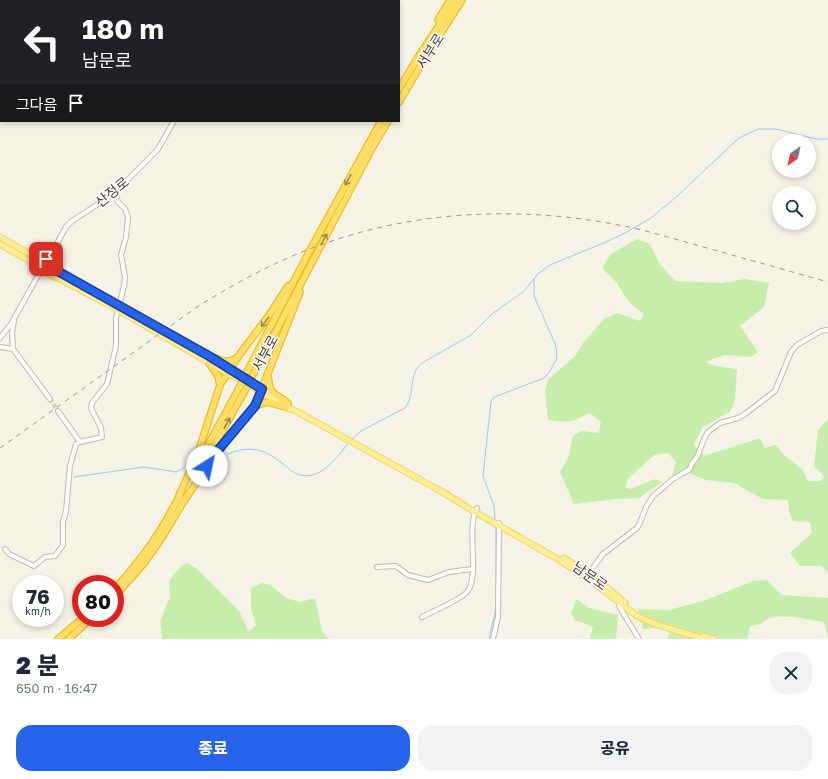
<!DOCTYPE html>
<html lang="ko">
<head>
<meta charset="utf-8">
<style>
  body { margin:0; font-family:"Golos Text","Noto Sans KR",sans-serif; background:#f2f2f3; color:#1f2937; height:100vh; display:flex; flex-direction:column; font-size:15px; white-space:nowrap }
  * { box-sizing:border-box; margin:0 }
  p { font-size:13px; color:#747a83 }
  .icon { flex:none; width:22px; height:22px; fill:none; stroke:currentColor; stroke-width:2; stroke-linecap:round; stroke-linejoin:round }
  .map { position:relative; height:639px; overflow:hidden }
  .side { display:flex; flex-direction:column; background:#fff; flex:1 }
  .side>* { flex:none }
  .guide { position:absolute; left:0px; top:0px; width:400px; height:122px; box-shadow:0 2px 6px #0003; background:#202124; color:#fff; overflow:hidden }
  .needle { width:26px; rotate:213deg }
  .controls { position:absolute; left:772px; top:134px; display:grid; gap:8px }
  .controls a { display:grid; place-items:center; width:44px; height:44px; border-radius:50%; background:#fff; box-shadow:0 2px 6px #0003; font-size:20px }
  .speed { position:absolute; left:12px; top:575px; display:flex; gap:8px; font-size:20px; font-weight:700; text-align:center }
  .speed>* { display:grid; place-content:center; width:52px; height:52px; border-radius:50%; background:#fff; box-shadow:0 2px 6px #0003; line-height:1 }
  .speed small { font-size:10px; font-weight:400 }
  .speed .limit { border:6px solid #d22; background:#fff; color:#111 }
  .pin { position:absolute; display:grid; place-items:center; width:34px; height:34px; color:#fff; margin:-17px; border-radius:8px; box-shadow:0 2px 6px #0006 }
  .me { position:absolute; width:44px; margin:-22px; rotate:35deg; stroke-linejoin:round; filter:drop-shadow(0 0 3px #0008) }
  .turn { display:flex; align-items:center; gap:14px; height:84px; padding:0 16px; font-size:18px }
  .turn .icon { width:52px; height:52px; stroke-width:2.5 }
  .turn b { display:block; font-size:28px; line-height:34px }
  .then { display:flex; align-items:center; height:38px; padding:0 16px; background:#0003; gap:8px; font-size:15px }
  .round { display:grid; place-items:center; flex:none; width:42px; height:42px; border-radius:16px; background:#f2f2f3 }
  .head { display:flex; align-items:center; justify-content:space-between; height:68px; padding:0 16px }
  h1 { font-size:24px; font-weight:800; line-height:30px }
  .button { display:flex; gap:8px; margin-top:auto; padding:8px 16px }
  .button a { flex:1; height:46px; border-radius:16px; background:#2563eb; color:#fff; font-size:16px; font-weight:800; line-height:46px; text-align:center }
  .button a+a { background:#f2f2f3; color:#1f2937 }
  .map>svg:first-child { display:block }
</style>
</head>
<body>
<div class="map">
<svg width="828" height="639" viewBox="0 0 828 639">
  <rect width="100%" height="100%" fill="#f5f2e6"/>
  <g fill="#c7edab">
    <path d="M637,239L650,244L659,263L675,281L722,283L745,279L769,283L764,307L740,326L758,352L750,357L724,355L706,362C715,368 727,366 737,370L735,399L731,411L703,427L694,444L704,456L760,438L765,448L776,445L784,455L802,469L808,481H821L825,477L814,466L818,430L828,419V572L822,566H800L790,553L812,533L810,522L793,521L789,511L788,500L763,499L734,483L706,480L691,474L685,470L672,476L676,462L668,453L654,455L628,479L625,487L630,489L656,479L662,482L639,498L616,499L574,504L560,472L568,459L573,436L582,431L599,433L601,422L590,413C585,415 580,418 575,420C568,423 556,421 548,420L545,391L548,380L576,355L583,343L604,319L618,313L640,321L644,314L629,302L616,282L602,268L611,254Z"/>
    <polygon points="187,563 197,569 239,611 249,632 256,625 251,609 251,588 262,583 270,585 286,598 300,602 315,598 322,631 329,639 162,639 160,621 170,597 169,581 180,567"/>
    <path d="M767,580L782,595L828,598V639L824,622C811,620 786,615 773,617C765,619 762,626 750,626L747,639H668L670,627L643,629L638,609L669,610L706,600L753,581Z"/>
    <polygon points="577,599 589,608 618,615 616,639 590,639 593,627 575,620 571,613"/>
  </g>
  <g fill="none" stroke-linecap="round" stroke-linejoin="round">
    <g stroke="#9cc7f8" stroke-width="1">
      <path d="M351,440L361,431L405,408C416,394 407,376 422,363L471,335L492,314L523,292L538,274L550,265L606,242L627,232L651,218L675,198L739,138L758,129H776L816,139H828"/>
      <path d="M228,454C250,445 264,449 282,463C287,467 292,472 297,474C319,483 338,457 349,442"/>
      <polyline points="74,477 144,467 176,472 184,468 194,450"/>
      <polyline points="495,521 494,506 483,476 491,402 493,398 497,396 544,378 550,371 557,358 556,346 534,296 534,279"/>
      <polyline points="489,639 496,609 496,526"/>
    </g>
    <polyline stroke="#d3cfc3" stroke-width="4" stroke-dasharray="4 2" stroke-linecap="butt" points="50,399 58,411"/>
    <defs>
      <g id="minor">
        <polyline points="105,0 107,1"/>
        <polyline points="185,1 185,0"/>
        <polyline points="239,1 239,0"/>
        <polyline points="280,1 282,0"/>
        <polyline points="48,260 66,227 72,221 115,193 158,149 174,121"/>
        <polyline points="0,338 11,324 40,272"/>
        <polyline points="0,347 13,349 12,333 14,320"/>
        <polyline points="13,349 50,399"/>
        <polyline points="58,411 80,442"/>
        <polyline points="5,549 9,554 34,566 45,557 55,556 63,545 63,522 66,511 70,466 76,444 80,442 102,437 101,428 91,408 92,403 107,384 116,346 116,318 124,286 125,277 121,255 126,237 128,217 125,209 118,202 115,193"/>
        <polyline points="377,567 396,566 408,575 428,580 449,572 472,569"/>
        <polyline points="587,576 603,554 637,528 640,523 646,507 653,496 673,479 690,469 691,465 697,457 705,437 708,432 720,423 738,418 745,414 775,391 791,352 797,345 821,331 828,330"/>
        <polyline points="621,601 619,605 620,608 639,639"/>
        <path d="M422,617C434,611 455,602 465,594C482,580 465,529 477,508"/>
        <polyline points="493,639 498,617 499,523"/>
      </g>
      <g id="major">
        <polyline points="0,237 40,260"/>
        <polyline points="0,244 28,260 37,268"/>
        <circle cx="44" cy="266" r="7"/>
        <polyline points="52,267 106,299 209,356 277,398"/>
        <polyline points="46,273 62,280 118,310 290,409 294,410 446,494 468,508 561,561 594,583 637,616 655,624 705,639"/>
        <polyline points="564,558 598,580 625,603"/>
        <polyline points="703,636 714,639"/>
      </g>
      <g id="highway">
        <polyline points="438,20 450,0"/>
        <polyline points="399,89 417,59 456,0"/>
        <polyline points="399,102 425,58 462,0"/>
        <path d="M209,356C221,359 224,365 237,358"/>
        <polyline points="209,363 218,376 220,385"/>
        <polyline points="248,370 308,254 381,121"/>
        <polyline points="254,373 371,150 388,121"/>
        <path d="M268,377C269,382 269,387 272,391C276,397 284,398 288,404"/>
        <polyline points="255,406 267,402 286,407"/>
        <polyline points="201,469 243,394"/>
        <polyline points="194,471 238,390"/>
        <polyline points="178,498 198,453 220,385 237,358 270,314 288,286"/>
        <polyline points="184,501 215,455 255,406 300,292"/>
        <path d="M115,589C132,570 148,550 161,529C168,518 173,507 180,496"/>
        <polyline points="115,596 145,562 163,536 185,499"/>
        <polyline points="58,639 83,618"/>
        <polyline points="69,639 91,618"/>
      </g>
    </defs>
    <use href="#minor" stroke="#c1bca8" stroke-width="6"/>
    <use href="#major" stroke="#f0d559" stroke-width="7"/>
    <use href="#highway" stroke="#eebd27" stroke-width="8"/>
    <use href="#minor" stroke="#fff" stroke-width="4"/>
    <use href="#major" stroke="#ffee95" stroke-width="5"/>
    <use href="#highway" stroke="#ffdf67" stroke-width="5.5"/>
    <path stroke="#979797" stroke-width="1" stroke-dasharray="5 5" stroke-linecap="butt" d="M0,448L197,307C232,285 269,265 307,250C415,207 538,204 650,232L828,282"/>
    <defs>
      <g id="highway-bridge">
        <polyline points="238,390 248,370"/>
        <polyline points="243,394 254,373"/>
      </g>
    </defs>
    <use href="#highway-bridge" stroke="#eebd27" stroke-width="8" stroke-linecap="butt"/>
    <use href="#highway-bridge" stroke="#ffdf67" stroke-width="5.5"/>
  </g>
  <defs><path id="oneway-shaft" d="M-6 0H5M1.5-3L5.5 0L1.5 3" fill="none" stroke-width="1.6" stroke-linecap="round" stroke-linejoin="round"/></defs>
  <g stroke="#9b894c">
    <use href="#oneway-shaft" transform="translate(348 180) rotate(118)"/>
    <use href="#oneway-shaft" transform="translate(324 239) rotate(-62)"/>
    <use href="#oneway-shaft" transform="translate(265 322) rotate(128)"/>
    <use href="#oneway-shaft" transform="translate(227 423) rotate(-61)"/>
  </g>
  <g fill="none" stroke-linecap="round" stroke-linejoin="round">
    <defs>
      <polyline id="route" points="46,259 50,262 52,267 61,273 209,356 262,389 255,406 214,455 207,466"/>
    </defs>
    <use href="#route" stroke="#184099" stroke-width="10"/>
    <use href="#route" stroke="#2563eb" stroke-width="7"/>
  </g>
  <g text-anchor="middle" stroke-width="3" stroke-linejoin="round" paint-order="stroke">
    <g font-size="14" fill="#494335" stroke="#fff">
      <text transform="translate(430 51) rotate(-58)" y="5">서부로</text>
      <text transform="translate(112 192) rotate(-39)" y="5">산정로</text>
      <text transform="translate(265 353) rotate(-62)" y="5">서부로</text>
      <text transform="translate(590 576) rotate(35)" y="5">남문로</text>
    </g>
  </g>
</svg>
<div class="controls">
<a><svg class="needle" viewBox="-14 -14 28 28"><path d="M0-13l5 13h-10z" fill="#e53935"/><path d="M0 13l5-13h-10z" fill="#747a83"/></svg></a>
<a><svg class="icon" aria-label="search" viewBox="0 0 24 24"><circle cx="10" cy="10" r="6"/><path d="M15 15l6 6"/></svg></a>
</div>
<div class="speed"><div>76<small>km/h</small></div><div class="limit">80</div></div>
<div class="pin" style="left:46px;top:259px;background:#d93025"><svg class="icon" aria-label="arrive" viewBox="0 0 24 24"><path d="M6 21V4h12l-3 4 3 4H6"/></svg></div>
<svg class="me" style="left:207px;top:466px" viewBox="-20 -20 40 40"><circle r="19" fill="#fff"/><path d="M0-13L10 11 0 6-10 11z" fill="#2563eb"/></svg>
<div class="guide">
<div class="turn"><svg class="icon" aria-label="left" viewBox="0 0 24 24"><path d="M17 20v-9H6M10 6l-5 5 5 5"/></svg><div><b>180 m</b>남문로</div></div>
<div class="then">그다음<svg class="icon" aria-label="arrive" viewBox="0 0 24 24"><path d="M6 21V4h12l-3 4 3 4H6"/></svg></div>
</div>
</div>
<section class="side">
<div class="head"><div><h1>2 분</h1><p>650 m · 16:47</p></div><a class="round"><svg class="icon" aria-label="close" viewBox="0 0 24 24"><path d="M6 6l12 12M18 6L6 18"/></svg></a></div>
<div class="button"><a>종료</a><a>공유</a></div>
</section>
</body>
</html>
